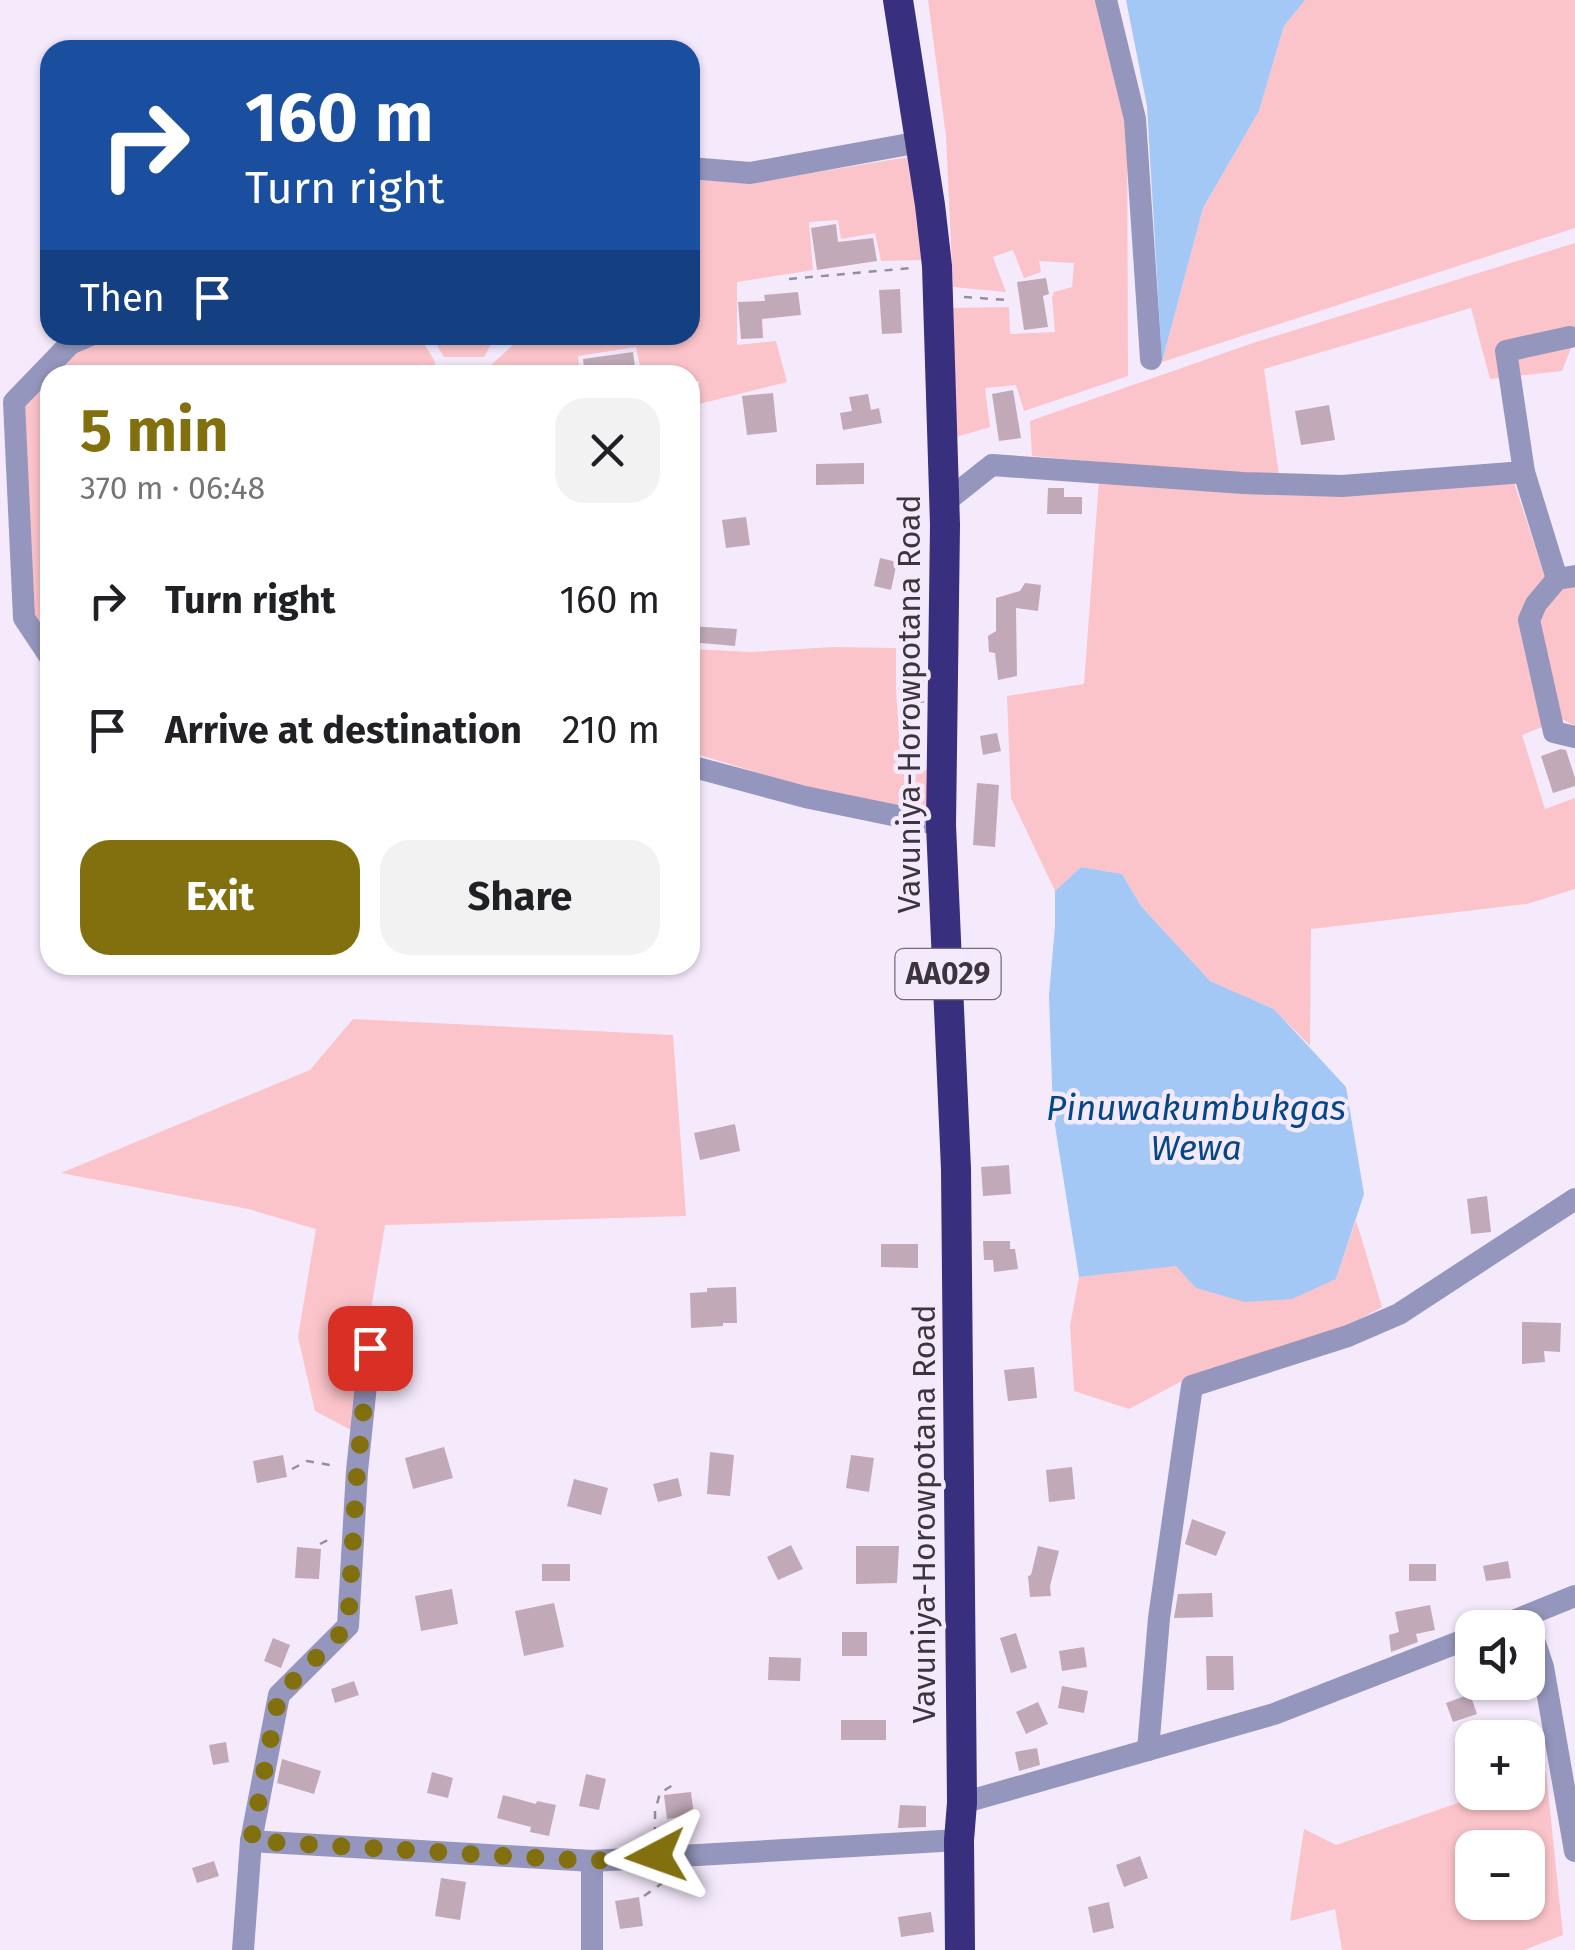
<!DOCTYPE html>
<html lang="en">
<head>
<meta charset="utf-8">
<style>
  body { margin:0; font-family:"Fira Sans",sans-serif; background:#f2f2f2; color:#202124; height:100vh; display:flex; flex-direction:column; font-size:38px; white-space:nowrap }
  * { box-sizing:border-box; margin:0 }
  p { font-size:32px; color:#757577 }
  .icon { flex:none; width:55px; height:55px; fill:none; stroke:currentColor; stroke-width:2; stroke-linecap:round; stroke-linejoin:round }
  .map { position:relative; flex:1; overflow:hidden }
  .side { position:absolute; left:40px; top:365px; width:660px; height:610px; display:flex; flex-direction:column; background:#fff; border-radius:30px; box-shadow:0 2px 8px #0004 }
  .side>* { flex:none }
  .guide { position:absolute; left:40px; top:40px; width:660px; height:305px; border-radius:30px; box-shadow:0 2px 8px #0004; background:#1a4fa0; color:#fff; overflow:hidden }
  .fabs { position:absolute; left:1455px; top:1610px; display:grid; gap:20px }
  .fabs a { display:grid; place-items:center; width:90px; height:90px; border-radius:20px; background:#fff; box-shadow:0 2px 8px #0004; font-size:50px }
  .pin { position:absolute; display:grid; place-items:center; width:85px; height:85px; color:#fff; margin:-42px; border-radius:20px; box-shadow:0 5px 15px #0006 }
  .me { position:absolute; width:110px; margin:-55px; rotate:266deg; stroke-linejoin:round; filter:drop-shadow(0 0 8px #0008) }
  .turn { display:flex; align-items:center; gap:35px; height:210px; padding:0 40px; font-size:45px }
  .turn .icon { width:130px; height:130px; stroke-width:2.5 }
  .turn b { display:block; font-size:70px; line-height:85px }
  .then { display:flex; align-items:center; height:95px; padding:0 40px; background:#0003; gap:20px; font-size:38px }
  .round { display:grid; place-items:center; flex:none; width:105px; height:105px; border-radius:30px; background:#f2f2f2 }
  .head { display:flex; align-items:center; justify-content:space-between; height:170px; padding:0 40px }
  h1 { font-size:60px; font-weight:700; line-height:75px; color:#82700f }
  .button { display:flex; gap:20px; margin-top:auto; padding:20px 40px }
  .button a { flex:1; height:115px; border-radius:30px; background:#82700f; color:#fff; font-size:40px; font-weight:700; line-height:115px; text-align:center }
  .button a+a { background:#f2f2f2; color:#202124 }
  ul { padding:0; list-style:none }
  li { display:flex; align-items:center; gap:30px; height:130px; padding:0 40px }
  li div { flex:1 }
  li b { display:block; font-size:38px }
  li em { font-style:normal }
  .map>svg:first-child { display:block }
</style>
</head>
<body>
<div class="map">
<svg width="1575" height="1950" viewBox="0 0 1575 1950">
  <rect width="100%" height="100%" fill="#f5eafc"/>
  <g fill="#fbc4ca" fill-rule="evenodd">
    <polygon points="928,0 1098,0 1127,118 1128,376 1024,411 1016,385 985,388 990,427 949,439 951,308 1009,307 1010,334 1055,332 1052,297 1054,292 1072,287 1074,263 1039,261 1041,272 1024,278 1013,250 993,257 1006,292 953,287 946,136"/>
    <polygon points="1305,0 1575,0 1575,228 1162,362 1203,208 1259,111 1284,26"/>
    <polygon points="914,156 924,260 881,261 875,233 841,239 838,220 809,222 813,270 737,282 737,345 776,341 787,382 699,404 699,381 690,380 690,375 642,375 636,347 578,356 580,375 490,375 491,365 524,335 690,335 690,179 751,183"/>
    <polygon points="1575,243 1575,347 1571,348 1562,371 1490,379 1471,308 1264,369 1279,475 1349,476 1509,467 1548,586 1575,583 1575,726 1562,719 1522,735 1545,809 1575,798 1575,889 1527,904 1311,929 1310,1046 1274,1009 1210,981 1141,906 1122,874 1081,867 1055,891 1011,798 1007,696 1084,684 1099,480 1099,462 1032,456 1030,421 1253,343"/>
    <polygon points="110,335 419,335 435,362 435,375 51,375 74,349"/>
    <polygon points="431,335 496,335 484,357 444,357"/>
    <polygon points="50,376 50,649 27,616 22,406"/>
    <polygon points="834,647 896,648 896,689 901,765 938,773 935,819 808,788 690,752 690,649 751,652"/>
    <polygon points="353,1019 673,1035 686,1216 385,1225 351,1430 315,1411 298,1337 316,1229 248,1209 61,1173 310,1070"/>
    <polygon points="1356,1220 1382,1307 1345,1327 1188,1378 1129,1409 1074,1391 1070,1326 1079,1277 1176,1265 1336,1279"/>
    <path d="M1546,1772L1563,1935L1524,1950H1342L1335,1909L1290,1921L1304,1829L1336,1845L1487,1793L1528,1792V1779ZM1472,1848H1528V1902H1472Z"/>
  </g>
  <g fill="#a3c8f6">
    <polygon points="1126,0 1305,0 1284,26 1259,111 1203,208 1162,362 1147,106"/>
    <polygon points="1081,867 1122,874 1141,906 1210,981 1274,1009 1346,1087 1364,1194 1336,1279 1292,1299 1245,1302 1196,1288 1176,1266 1079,1277 1053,1113 1049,995 1055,926 1055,891"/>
  </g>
  <g fill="#c1a9b7">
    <polygon points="836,224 838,242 873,238 877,261 817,270 811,228"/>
    <polygon points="1046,278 1049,294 1043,296 1048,327 1024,330 1017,282"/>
    <polygon points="900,289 902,333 882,334 879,290"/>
    <polygon points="798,292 801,315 762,319 763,338 741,339 738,302 765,301 764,295"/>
    <polygon points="633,352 636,375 585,375 583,359"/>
    <polygon points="1013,390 1021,438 999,441 992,394"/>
    <polygon points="773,393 777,432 747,435 742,396"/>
    <polygon points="868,394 871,410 879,408 882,423 843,430 840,413 852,411 849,397"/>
    <polygon points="1329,405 1335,440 1301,445 1295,411"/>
    <polygon points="864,463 864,484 816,485 816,464"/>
    <polygon points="1048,488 1064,488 1064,497 1082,497 1082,514 1047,514"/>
    <polygon points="746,517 750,545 726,548 722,520"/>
    <polygon points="880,558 897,562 891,590 874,586"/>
    <polygon points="1025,583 1041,585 1038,611 1016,608 1017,676 998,680 995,653 989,652 988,636 996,631 996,598 1020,591"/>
    <polygon points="690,626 737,629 735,646 690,642"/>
    <polygon points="924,675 924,703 908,703 907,676"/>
    <polygon points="997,733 1001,751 983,755 980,736"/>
    <polygon points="1561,749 1566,750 1575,778 1575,786 1553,793 1541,756"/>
    <polygon points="977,783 999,785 995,847 973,845"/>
    <polygon points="735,1124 740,1151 700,1160 694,1133"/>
    <polygon points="1009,1165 1011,1194 983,1196 981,1167"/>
    <polygon points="1487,1196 1491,1232 1471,1234 1467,1199"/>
    <polygon points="983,1241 1010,1241 1010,1249 1015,1249 1018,1269 994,1272 993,1260 984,1260"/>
    <polygon points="881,1244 918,1244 918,1268 881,1267"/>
    <polygon points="736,1287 737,1323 723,1323 723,1326 691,1328 690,1293 707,1292 707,1288"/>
    <polygon points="1522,1322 1561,1323 1560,1352 1544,1351 1545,1362 1522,1364"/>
    <polygon points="1034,1367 1037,1398 1008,1401 1004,1370"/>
    <polygon points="444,1447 453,1478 413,1489 405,1458"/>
    <polygon points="710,1452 734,1455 730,1496 707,1494"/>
    <polygon points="283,1455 287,1477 257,1483 253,1461"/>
    <polygon points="851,1455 874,1458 869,1492 846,1488"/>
    <polygon points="1072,1467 1075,1499 1049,1502 1046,1470"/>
    <polygon points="678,1478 682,1496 658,1502 653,1484"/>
    <polygon points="574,1479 608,1488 601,1515 567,1506"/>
    <polygon points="1192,1519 1226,1532 1216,1556 1185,1544"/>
    <polygon points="791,1545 803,1569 778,1580 767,1557"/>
    <polygon points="856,1546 899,1546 897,1583 856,1584"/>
    <polygon points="1038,1546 1059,1551 1050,1586 1051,1596 1030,1597 1028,1576 1031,1575"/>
    <polygon points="297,1547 321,1549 319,1579 295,1578"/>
    <polygon points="1508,1561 1511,1578 1486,1581 1483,1566"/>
    <rect x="542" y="1564" width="28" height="17"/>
    <rect x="1409" y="1564" width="27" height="17"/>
    <polygon points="452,1589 458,1624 421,1631 415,1596"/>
    <polygon points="1212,1593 1213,1617 1174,1618 1178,1594"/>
    <polygon points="554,1603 564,1647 524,1656 515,1611"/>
    <polygon points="1430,1605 1435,1630 1416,1634 1418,1642 1391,1652 1389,1635 1399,1632 1395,1612"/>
    <rect x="842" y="1632" width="25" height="24"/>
    <polygon points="1016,1633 1027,1668 1011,1673 1000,1638"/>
    <polygon points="273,1638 290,1645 281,1668 264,1661"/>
    <polygon points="1084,1647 1087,1667 1062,1671 1059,1651"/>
    <polygon points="1206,1656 1233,1656 1234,1690 1207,1690"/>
    <polygon points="769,1657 801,1658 800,1681 768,1680"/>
    <polygon points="354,1681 359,1695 335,1703 331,1689"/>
    <polygon points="1062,1686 1088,1691 1084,1713 1058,1708"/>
    <polygon points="1470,1694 1477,1714 1453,1722 1446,1703"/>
    <polygon points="1038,1702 1048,1724 1026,1734 1016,1712"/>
    <rect x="841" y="1720" width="45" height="20"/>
    <polygon points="226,1742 229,1762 213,1765 209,1745"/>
    <polygon points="1037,1748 1040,1765 1019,1771 1015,1752"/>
    <polygon points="282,1759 321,1771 314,1794 277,1783"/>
    <polygon points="432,1772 453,1778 448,1798 427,1793"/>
    <polygon points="586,1774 606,1779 599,1810 579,1806"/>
    <polygon points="691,1792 694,1815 667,1819 664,1795"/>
    <polygon points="503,1795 536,1804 537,1801 556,1805 549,1836 530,1832 531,1827 497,1818"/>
    <polygon points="900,1805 926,1806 926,1827 898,1828"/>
    <polygon points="1140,1856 1148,1878 1124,1887 1116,1865"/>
    <polygon points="214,1861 219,1876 197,1883 192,1868"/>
    <polygon points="441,1878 466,1882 460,1920 435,1916"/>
    <polygon points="639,1897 643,1926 620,1929 615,1901"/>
    <polygon points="1109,1902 1114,1928 1093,1933 1088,1907"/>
    <polygon points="931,1912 934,1932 901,1937 898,1917"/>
  </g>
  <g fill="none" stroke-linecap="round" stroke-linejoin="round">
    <g stroke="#968e9b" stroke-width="2.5" stroke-dasharray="8 8" stroke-linecap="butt">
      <polyline points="789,279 911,268"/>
      <polyline points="964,297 1008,300"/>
      <polyline points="292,1469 307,1461 336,1466"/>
      <polyline points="320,1544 334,1537"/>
      <polyline points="655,1835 655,1811 660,1793 673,1785"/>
      <polyline points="644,1896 668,1879 666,1875"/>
    </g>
    <g stroke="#9596bd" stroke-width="22">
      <polyline points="1106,0 1135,119 1151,359"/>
      <polyline points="690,168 750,173 920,142"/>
      <polyline points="1524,472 1506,351 1570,337"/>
      <polyline points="944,503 992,465 1243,483 1342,486 1524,472 1557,579 1575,576"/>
      <polyline points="1557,579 1536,604 1529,620 1554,732 1575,737"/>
      <polyline points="50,657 24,618 14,402 70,344 91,335"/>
      <polyline points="690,766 805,797 941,825"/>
      <polyline points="1526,1616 1543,1667 1575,1851"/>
      <polyline points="1496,1628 1575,1596"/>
      <polyline points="1148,1750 1159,1618 1192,1386 1348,1336 1399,1314 1575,1199"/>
      <polyline points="962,1803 1274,1714 1472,1637"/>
      <polyline points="251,1841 279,1695 348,1626 357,1471 370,1347"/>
      <polyline points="592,1861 592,1950"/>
      <polyline points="243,1950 251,1841 592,1861 959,1840"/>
    </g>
    <polyline stroke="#382f7e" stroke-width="30" points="898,0 930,205 937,266 945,525 941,825 956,1169 962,1803 959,1840 960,1950"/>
  </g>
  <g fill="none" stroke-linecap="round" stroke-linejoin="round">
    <polyline stroke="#82700f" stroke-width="18" stroke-dasharray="0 32.4" points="370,1348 357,1472 348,1626 279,1695 251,1841 592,1861 656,1856"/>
  </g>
  <g text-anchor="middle" stroke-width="9" stroke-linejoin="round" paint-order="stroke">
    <rect fill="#f5eafc" stroke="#736c77" stroke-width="2.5" x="895.5" y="949" width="105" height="50" rx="8"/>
    <g font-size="30" font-weight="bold" fill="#3b363e">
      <text x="948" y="984">AA029</text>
    </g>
    <g font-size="32" fill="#3b363e" stroke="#f5eafc">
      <text transform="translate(909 704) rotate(-90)" y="11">Vavuniya-Horowpotana Road</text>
      <text transform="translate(924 1514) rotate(-90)" y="11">Vavuniya-Horowpotana Road</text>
    </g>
    <g font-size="35" font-style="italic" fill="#044789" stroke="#f5eafc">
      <text x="1196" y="1120">Pinuwakumbukgas<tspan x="1196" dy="40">Wewa</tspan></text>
    </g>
  </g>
</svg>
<div class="fabs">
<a><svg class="icon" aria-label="sound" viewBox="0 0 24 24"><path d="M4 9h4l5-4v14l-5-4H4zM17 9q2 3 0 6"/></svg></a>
<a>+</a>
<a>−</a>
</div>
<div class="pin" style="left:370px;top:1348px;background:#d93025"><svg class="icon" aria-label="arrive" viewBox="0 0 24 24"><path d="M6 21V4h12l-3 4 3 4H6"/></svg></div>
<svg class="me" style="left:656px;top:1856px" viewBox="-20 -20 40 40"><path d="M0-17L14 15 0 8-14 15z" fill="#82700f" stroke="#fff" stroke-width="4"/></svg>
<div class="guide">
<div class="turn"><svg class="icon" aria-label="right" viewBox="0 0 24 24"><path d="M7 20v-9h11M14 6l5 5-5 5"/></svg><div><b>160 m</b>Turn right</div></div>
<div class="then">Then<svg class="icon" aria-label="arrive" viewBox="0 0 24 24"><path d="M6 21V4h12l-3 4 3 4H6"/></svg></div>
</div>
<section class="side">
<div class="head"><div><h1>5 min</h1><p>370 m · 06:48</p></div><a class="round"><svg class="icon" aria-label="close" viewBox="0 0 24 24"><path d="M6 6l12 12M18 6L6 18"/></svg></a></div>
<ul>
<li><svg class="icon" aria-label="right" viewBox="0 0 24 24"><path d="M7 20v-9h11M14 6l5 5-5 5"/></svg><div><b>Turn right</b></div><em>160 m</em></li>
<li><svg class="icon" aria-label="arrive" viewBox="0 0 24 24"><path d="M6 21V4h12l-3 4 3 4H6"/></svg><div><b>Arrive at destination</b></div><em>210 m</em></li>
</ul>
<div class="button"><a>Exit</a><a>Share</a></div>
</section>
</div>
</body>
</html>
